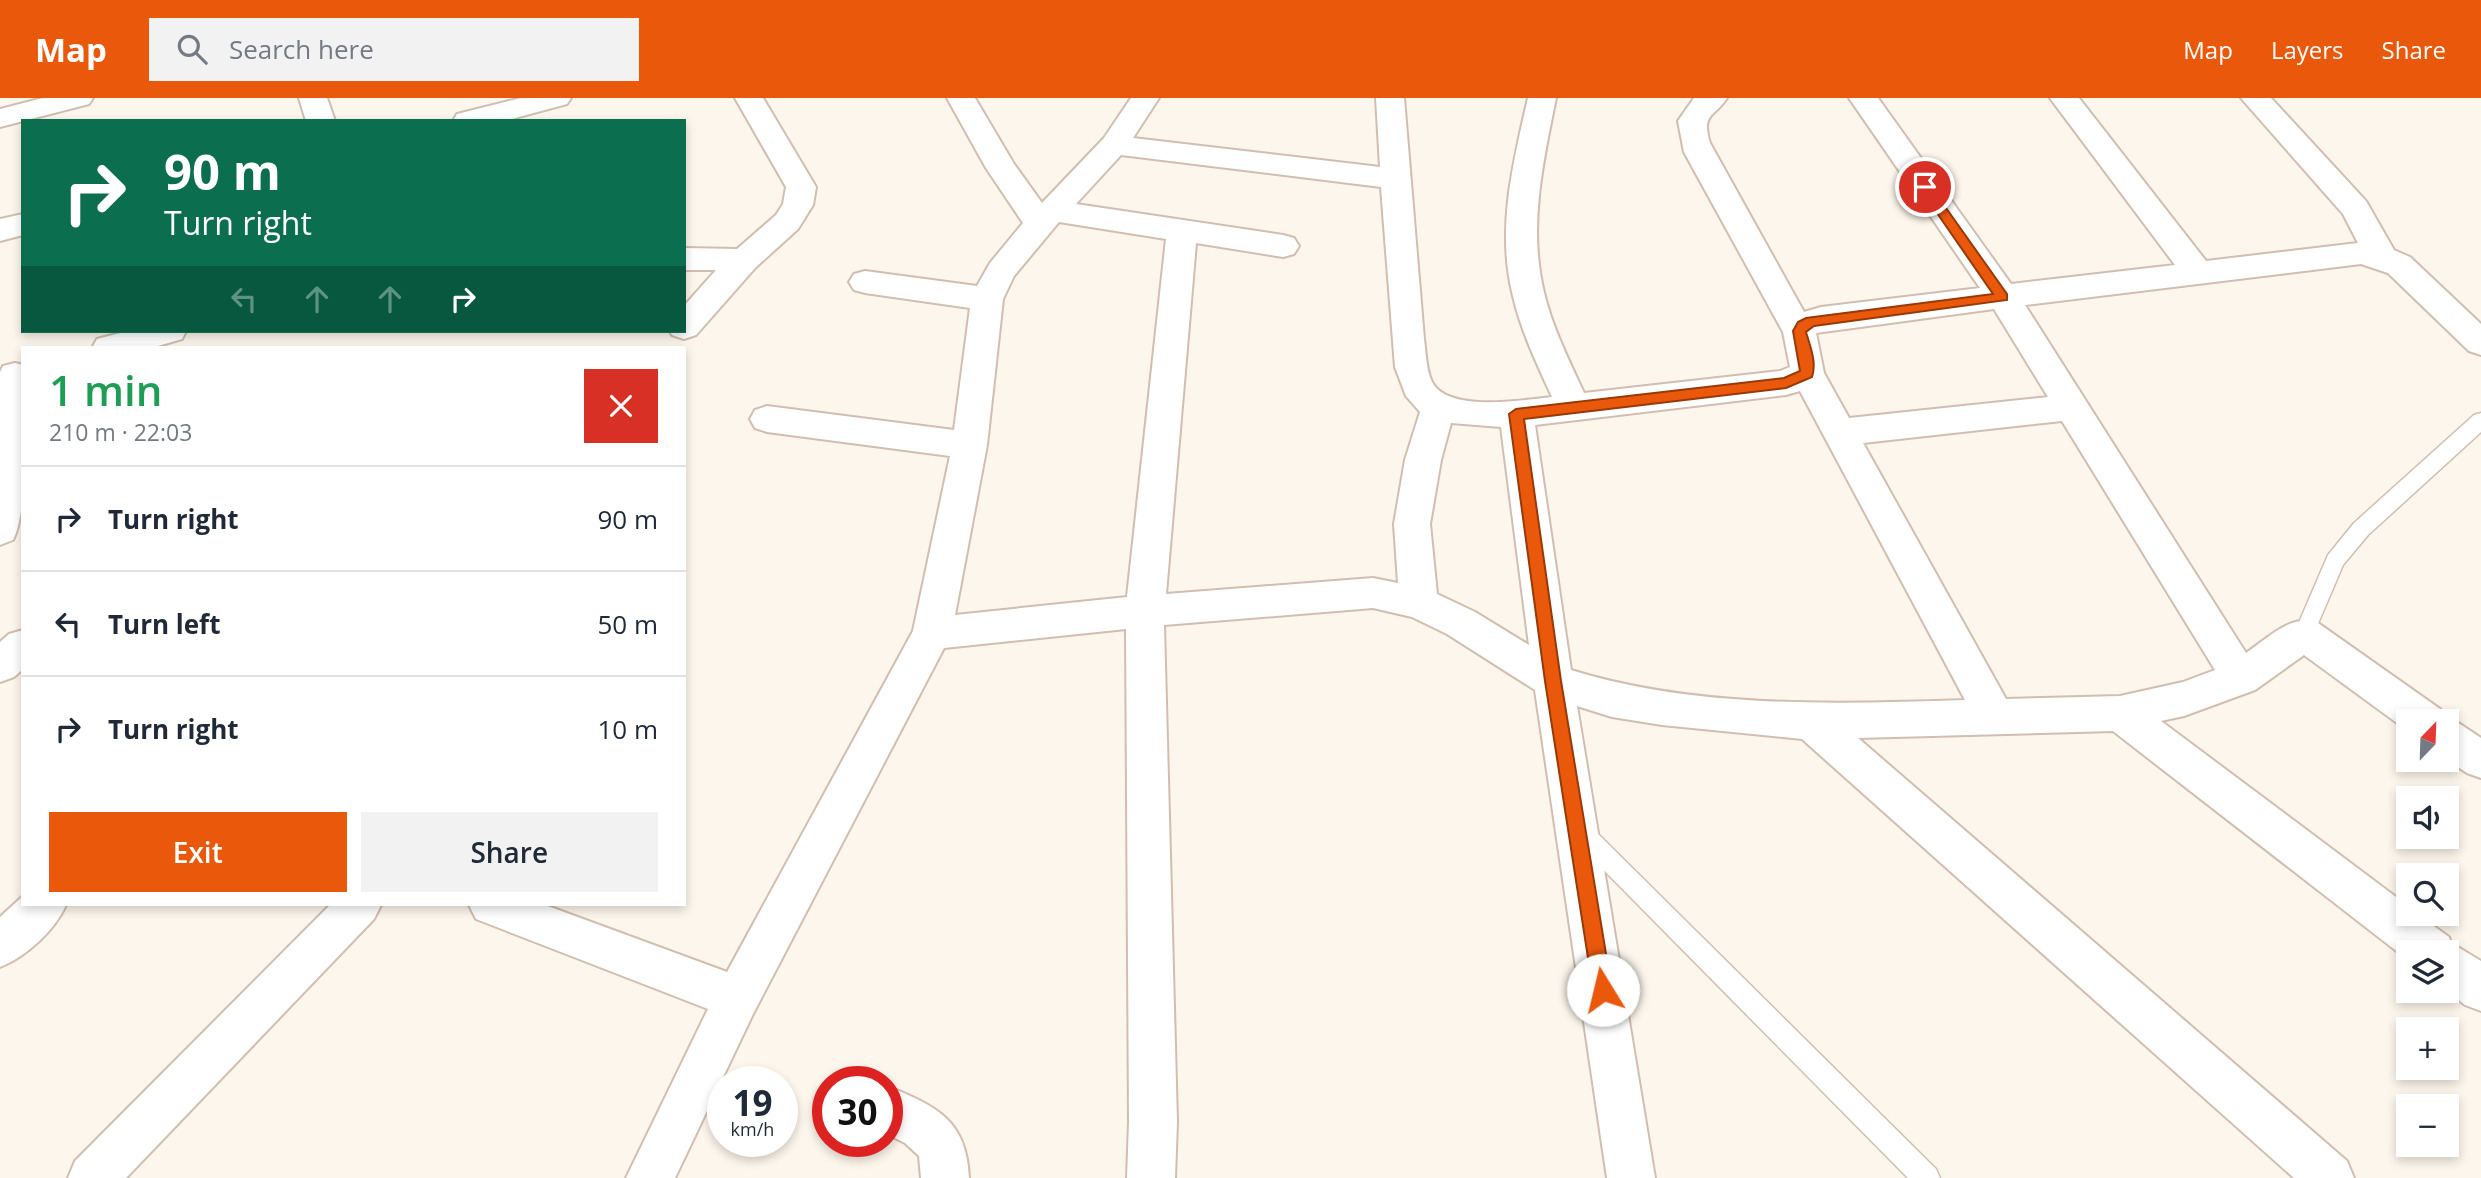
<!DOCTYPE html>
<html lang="en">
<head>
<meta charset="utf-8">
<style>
  body { margin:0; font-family:"Open Sans",sans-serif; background:#f2f2f3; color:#1f2937; height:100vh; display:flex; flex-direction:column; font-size:26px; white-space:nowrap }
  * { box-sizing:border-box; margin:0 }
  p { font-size:23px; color:#747a83 }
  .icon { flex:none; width:38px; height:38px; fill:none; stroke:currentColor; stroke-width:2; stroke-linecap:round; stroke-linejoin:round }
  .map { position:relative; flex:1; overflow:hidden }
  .side { position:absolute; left:21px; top:248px; width:665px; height:560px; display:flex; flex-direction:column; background:#fff; border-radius:0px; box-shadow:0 4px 10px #0003 }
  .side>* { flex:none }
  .banner { position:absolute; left:21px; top:21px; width:665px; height:214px; border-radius:0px; box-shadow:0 4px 10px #0003; background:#0b6e4f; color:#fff; overflow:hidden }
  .needle { width:46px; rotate:23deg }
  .controls { position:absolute; left:2396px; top:611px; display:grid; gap:14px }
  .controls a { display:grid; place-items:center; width:63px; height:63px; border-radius:0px; background:#fff; box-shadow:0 4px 10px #0003; font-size:35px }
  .speed { position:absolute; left:707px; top:968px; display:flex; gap:14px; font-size:35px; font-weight:700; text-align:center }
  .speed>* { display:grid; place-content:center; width:91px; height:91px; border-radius:50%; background:#fff; box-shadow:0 4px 10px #0003; line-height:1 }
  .speed small { font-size:18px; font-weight:400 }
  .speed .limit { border:10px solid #d22; background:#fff; color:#111 }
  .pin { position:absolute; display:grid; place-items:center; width:60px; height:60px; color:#fff; margin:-30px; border:4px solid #fff; border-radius:50%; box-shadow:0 2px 7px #0007 }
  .me { position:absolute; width:77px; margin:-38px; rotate:351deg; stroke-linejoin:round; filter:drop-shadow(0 0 5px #0008) }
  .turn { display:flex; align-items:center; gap:24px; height:147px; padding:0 28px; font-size:32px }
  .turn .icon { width:91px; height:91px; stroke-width:2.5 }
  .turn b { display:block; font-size:49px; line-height:60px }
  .lanes { display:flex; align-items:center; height:66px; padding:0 28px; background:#0003; justify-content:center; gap:35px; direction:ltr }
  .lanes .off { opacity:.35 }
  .round { display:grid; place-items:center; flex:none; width:74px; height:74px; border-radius:0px; background:#f2f2f3 }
  .summary { display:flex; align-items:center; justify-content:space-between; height:119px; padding:0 28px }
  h1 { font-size:42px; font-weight:600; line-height:52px; color:#1e9e55 }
  .cta { display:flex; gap:14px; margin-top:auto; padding:14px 28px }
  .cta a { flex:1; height:80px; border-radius:0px; background:#ea580c; color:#fff; font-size:28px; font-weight:600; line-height:80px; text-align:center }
  .cta a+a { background:#f2f2f3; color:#1f2937 }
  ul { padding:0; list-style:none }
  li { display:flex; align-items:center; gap:21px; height:105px; padding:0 28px; border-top:2px solid #e0e1e3 }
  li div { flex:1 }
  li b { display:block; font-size:26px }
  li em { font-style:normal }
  header { display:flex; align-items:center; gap:42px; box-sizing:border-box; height:98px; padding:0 35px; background:#ea580c; color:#fff }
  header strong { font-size:33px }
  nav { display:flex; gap:38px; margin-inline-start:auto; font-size:24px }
  .search { width:490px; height:63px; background:#f2f2f3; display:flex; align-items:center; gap:18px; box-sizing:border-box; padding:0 24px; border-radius:0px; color:#747a83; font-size:26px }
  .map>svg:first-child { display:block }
</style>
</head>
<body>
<header>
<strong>Map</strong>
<div class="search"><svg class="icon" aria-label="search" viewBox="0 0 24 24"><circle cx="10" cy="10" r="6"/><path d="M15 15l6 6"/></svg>Search here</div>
<nav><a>Map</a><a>Layers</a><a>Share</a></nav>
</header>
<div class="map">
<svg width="2481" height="1080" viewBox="0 0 2481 1080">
  <rect width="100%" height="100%" fill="#fdf6ec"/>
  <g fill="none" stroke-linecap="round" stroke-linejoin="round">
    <defs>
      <g id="lane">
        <polygon points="2481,315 2481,334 2368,437 2343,467 2311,542 2304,545 2297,542 2294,536 2328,457 2354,425 2474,317"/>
        <polygon points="1582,725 1590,728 1936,1071 1940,1080 1908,1080 1574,742 1571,735 1574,728"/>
      </g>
      <g id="street">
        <polygon points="43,0 93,0 89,6 0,29 0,11"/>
        <polygon points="299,0 327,0 335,23 306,23"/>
        <polygon points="521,0 571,0 567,6 504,23 453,23 457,16"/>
        <polygon points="735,0 763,0 816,89 813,107 798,131 755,170 696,237 684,241 672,237 670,233 684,233 684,208 716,172 684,172 684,150 737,151 776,117 783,106 786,89"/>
        <path d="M947,0H975L1014,66L1042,105L1104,40L1131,0H1159L1133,40L1380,69L1376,0H1404L1424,241C1426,255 1426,272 1432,284C1448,315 1523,302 1552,299C1537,266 1521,233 1513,198C1496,132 1513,65 1528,0H1556C1544,59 1530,120 1541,180C1548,221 1567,258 1584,295L1780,273L1790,269L1783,234L1684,54L1678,23L1694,0H1727C1714,20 1701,15 1710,45L1804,214L1821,209L1980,190L1849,0H1878L2011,186L2175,167L2050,0H2079L2206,163L2358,145L2343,116L2241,0H2271L2366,103L2394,152L2410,159L2481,226V257L2469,253L2388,175L2361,166L2025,207L2246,555C2268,540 2291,515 2318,525L2440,611L2445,621L2460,626L2481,640V680L2467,675L2446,661V623H2408V633L2304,557L2255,592L2184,618L2161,623L2408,808V816H2417L2449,839L2451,845L2481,863V913L2465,907L2446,892V854H2408V862L2113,633L1858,640L2347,1063L2354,1080H2294L1802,641L1662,627L1612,619L1577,608L1655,1080H1607L1535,592L1447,536L1412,519L1373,510L1164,527L1177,1024L1175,1080H1127L1129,1024L1126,531L944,550L753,916L675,1080H626L708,911L476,821L469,807H545L727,874L913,533L950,358L767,334L755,330L750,321L755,312L767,308L954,332L970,210L865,195L854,192L849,184L854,176L865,173L977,188L990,165L1023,125L986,70ZM1121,57L1381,89L1395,269L1406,298L1420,314L1405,362L1394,426L1398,485L1373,480L1166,496L1196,145L1283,159L1294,156L1299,148L1294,140L1283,137L1076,106ZM1059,124L1166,141L1127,499L955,517L987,347L1003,201L1014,178ZM1994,211L2048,299L1849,320L1824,275L1816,235ZM1800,293L1965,602C1836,606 1696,611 1571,572L1535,327L1786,297ZM2062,323L2215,572L2183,584L2120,598L2006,601L1863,345ZM1451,325L1501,329L1529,547L1475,514L1437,496L1430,426L1441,362Z"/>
        <polygon points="23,116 23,137 0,143 0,121"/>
        <polygon points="128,233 186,233 182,241 151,250 92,250 97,241"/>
        <path d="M15,265L23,267C23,307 30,410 13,442L0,447V274L3,268Z"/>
        <polygon points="23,532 23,571 14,579 0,584 0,544 9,536"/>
        <path d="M23,798V807H66C55,832 26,859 0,869V819Z"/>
        <polygon points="330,807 381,807 374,821 126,1080 68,1080 75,1063"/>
        <path d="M887,988C936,1008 967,1022 969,1080H921L919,1058L905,1045L887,1036Z"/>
      </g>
    </defs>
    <use href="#lane" stroke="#d1beb0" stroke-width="3"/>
    <use href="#street" stroke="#d1beb0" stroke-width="4"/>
    <use href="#lane" fill="#fff" fill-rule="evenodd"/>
    <use href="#street" fill="#fff" fill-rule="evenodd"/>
  </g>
  <path fill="#ea580c" stroke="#983908" stroke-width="2" d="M1925,84L1929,86L2007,196V202L1814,228L1806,234C1810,248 1817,264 1812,279L1786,290L1524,321L1561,583L1612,892L1609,899L1603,901L1596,899L1593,892L1545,583L1509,316L1516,311L1784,280L1800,273L1793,233L1798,224L1806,220L1993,196L1919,89Z"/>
</svg>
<div class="controls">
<a><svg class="needle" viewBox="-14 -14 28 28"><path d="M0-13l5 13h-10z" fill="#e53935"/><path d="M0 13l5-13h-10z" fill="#747a83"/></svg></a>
<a><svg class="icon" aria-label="sound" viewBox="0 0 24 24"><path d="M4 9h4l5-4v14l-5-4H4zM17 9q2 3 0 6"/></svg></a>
<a><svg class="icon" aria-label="search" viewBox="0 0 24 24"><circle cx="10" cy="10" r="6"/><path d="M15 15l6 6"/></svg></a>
<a><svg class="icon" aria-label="layers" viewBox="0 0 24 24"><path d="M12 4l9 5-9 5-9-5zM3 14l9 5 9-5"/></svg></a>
<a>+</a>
<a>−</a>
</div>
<div class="speed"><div>19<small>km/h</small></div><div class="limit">30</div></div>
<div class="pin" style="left:1925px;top:89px;background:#d93025"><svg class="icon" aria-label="arrive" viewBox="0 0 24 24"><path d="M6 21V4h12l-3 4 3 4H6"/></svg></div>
<svg class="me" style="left:1603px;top:892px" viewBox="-20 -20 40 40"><circle r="19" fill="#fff"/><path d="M0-13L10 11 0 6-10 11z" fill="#ea580c"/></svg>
<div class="banner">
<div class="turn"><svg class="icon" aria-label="right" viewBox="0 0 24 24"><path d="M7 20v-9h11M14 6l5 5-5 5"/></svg><div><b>90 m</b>Turn right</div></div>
<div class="lanes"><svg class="icon off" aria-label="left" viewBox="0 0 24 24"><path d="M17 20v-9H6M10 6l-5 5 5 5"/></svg><svg class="icon off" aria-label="ahead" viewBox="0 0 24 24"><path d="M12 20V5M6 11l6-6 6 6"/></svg><svg class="icon off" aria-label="ahead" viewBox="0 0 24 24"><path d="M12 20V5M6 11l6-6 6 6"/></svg><svg class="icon" aria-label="right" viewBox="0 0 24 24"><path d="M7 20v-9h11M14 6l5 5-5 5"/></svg></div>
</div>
<section class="side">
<div class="summary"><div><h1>1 min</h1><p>210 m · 22:03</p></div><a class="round" style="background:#d93025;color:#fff"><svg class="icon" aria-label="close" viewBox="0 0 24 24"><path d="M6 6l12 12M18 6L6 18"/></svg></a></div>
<ul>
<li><svg class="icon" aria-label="right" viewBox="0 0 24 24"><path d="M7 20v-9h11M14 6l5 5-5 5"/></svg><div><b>Turn right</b></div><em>90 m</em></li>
<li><svg class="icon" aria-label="left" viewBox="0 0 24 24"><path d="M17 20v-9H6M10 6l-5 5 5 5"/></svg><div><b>Turn left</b></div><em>50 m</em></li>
<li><svg class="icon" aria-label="right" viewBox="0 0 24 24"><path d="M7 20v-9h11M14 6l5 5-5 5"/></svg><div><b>Turn right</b></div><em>10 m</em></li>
</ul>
<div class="cta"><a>Exit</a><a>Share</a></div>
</section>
</div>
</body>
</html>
